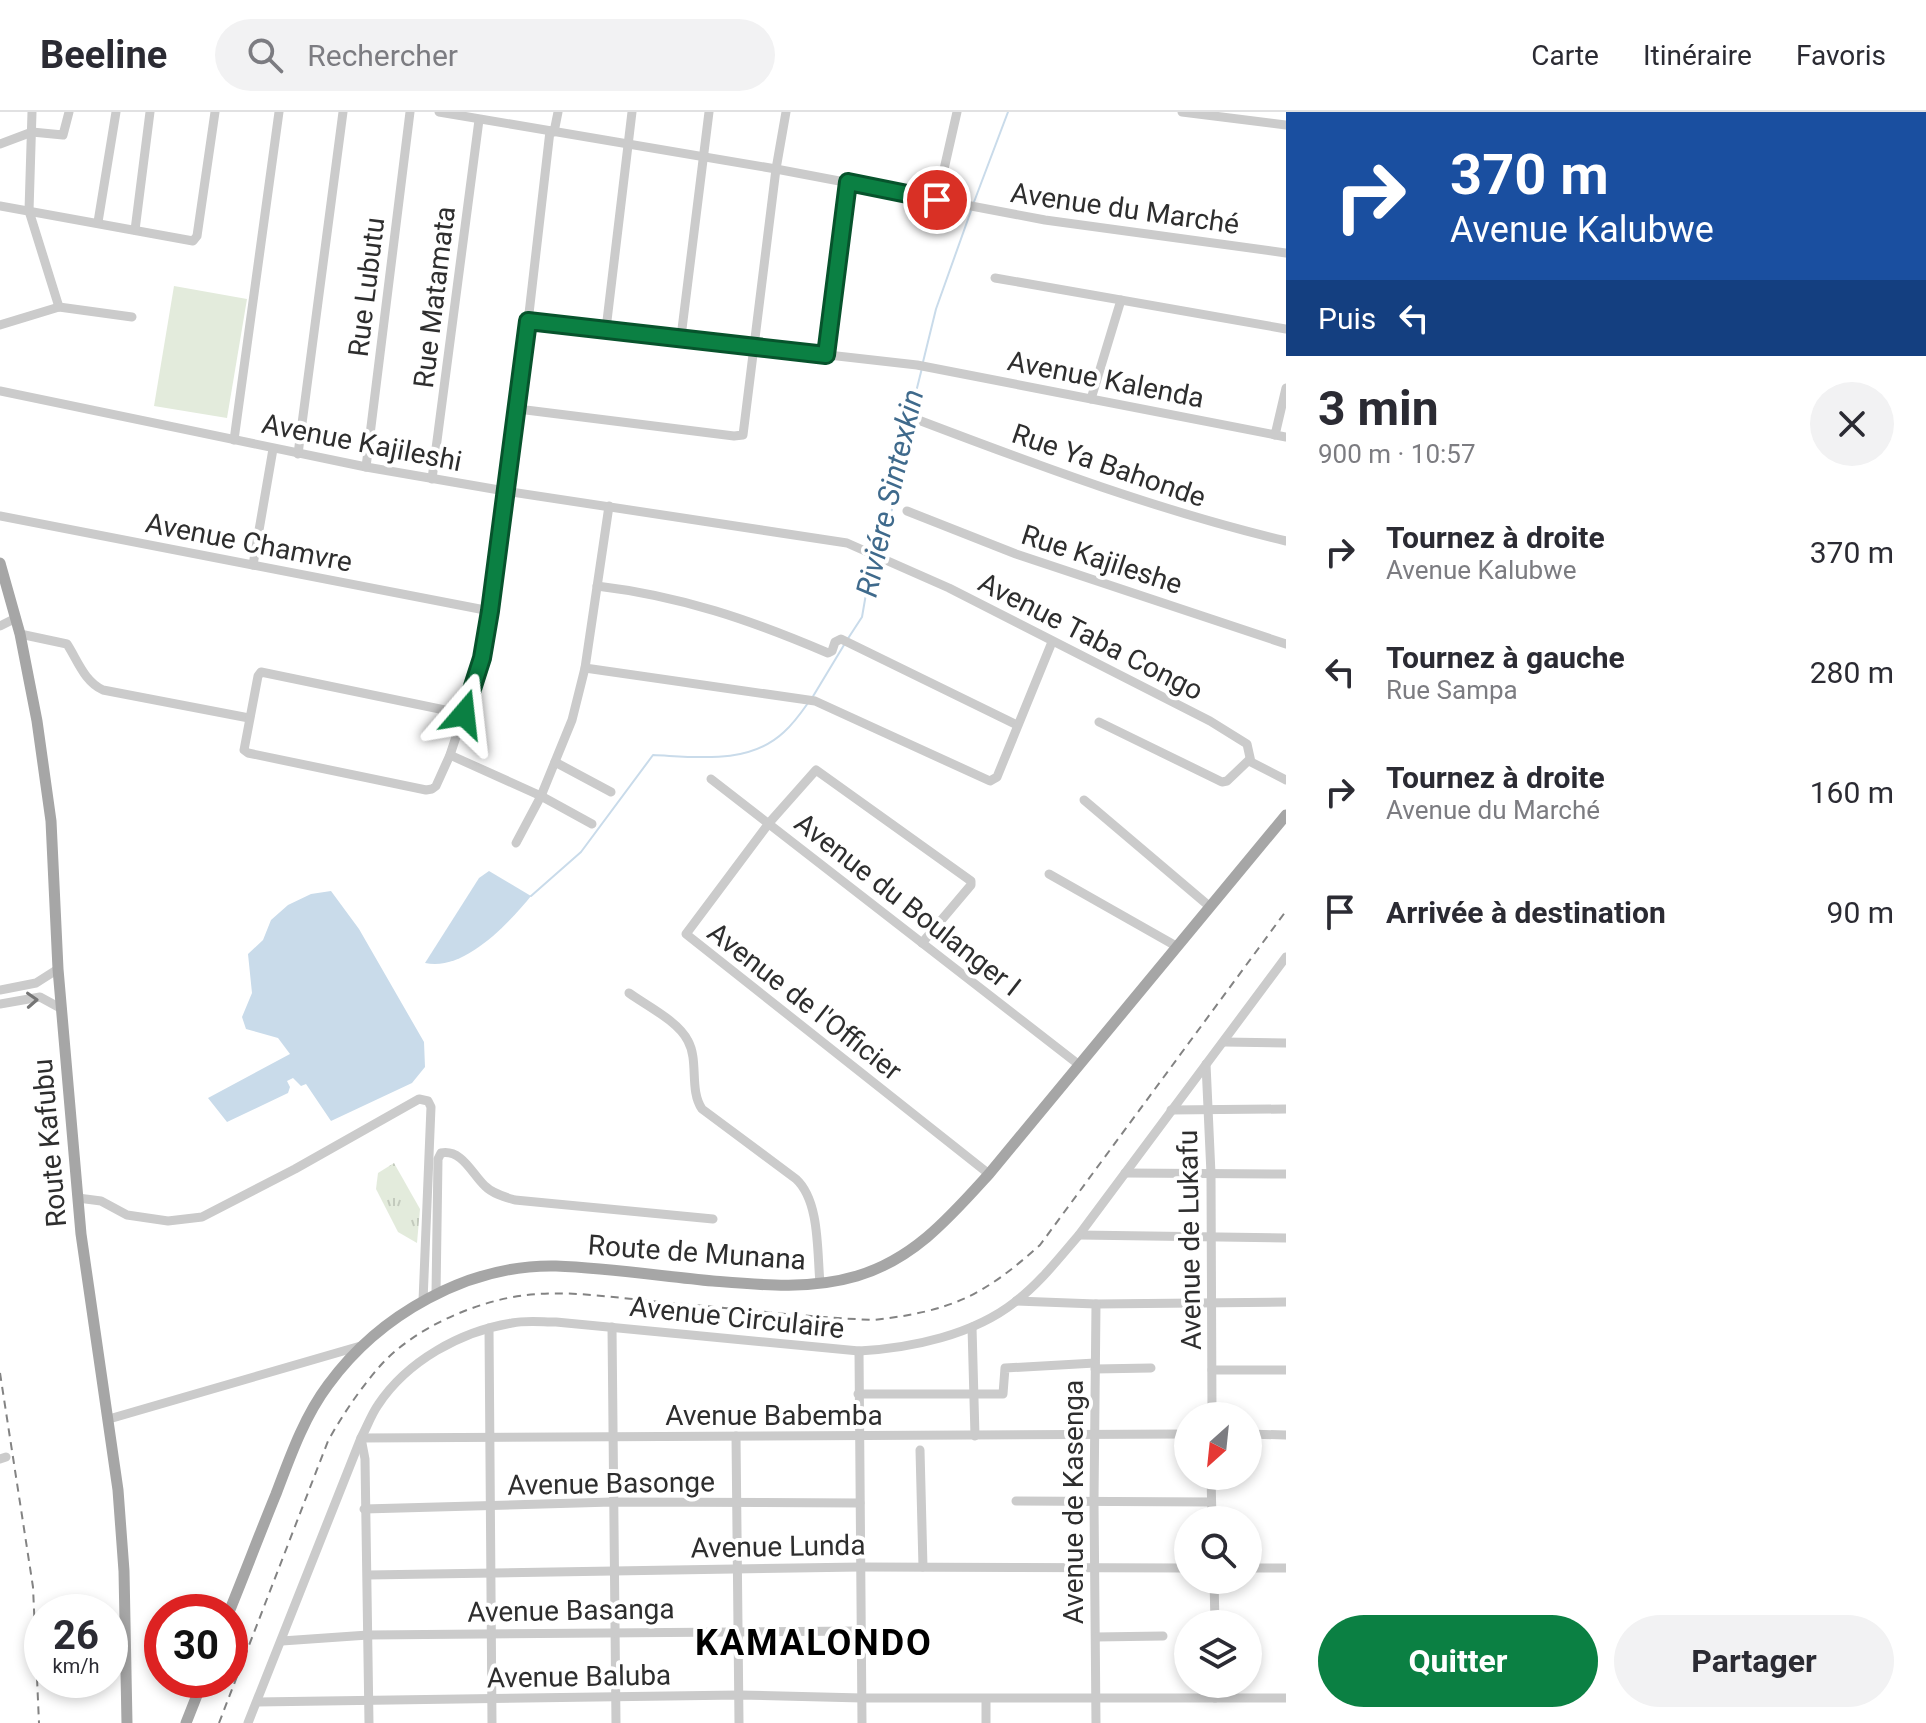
<!DOCTYPE html>
<html lang="fr">
<head>
<meta charset="utf-8">
<style>
  body { margin:0; font-family:Roboto,sans-serif; background:#f2f2f3; color:#2b2b33; height:100vh; display:flex; flex-direction:column; font-size:30px; white-space:nowrap }
  * { box-sizing:border-box; margin:0 }
  p { font-size:26px; color:#7c7c81 }
  .icon { flex:none; width:44px; height:44px; fill:none; stroke:currentColor; stroke-width:2; stroke-linecap:round; stroke-linejoin:round }
  .map { position:relative; flex:1; overflow:hidden }
  .panel { display:flex; flex-direction:column; background:#fff; width:640px }
  .panel>* { flex:none }
  .top-card { background:#1a4fa0; color:#fff; overflow:hidden }
  .needle { width:52px; rotate:207deg }
  .fabs { position:absolute; left:1174px; top:1290px; display:grid; gap:16px }
  .fabs a { display:grid; place-items:center; width:88px; height:88px; border-radius:50%; background:#fff; box-shadow:0 4px 12px #0003; font-size:40px }
  .speed { position:absolute; left:24px; top:1482px; display:flex; gap:16px; font-size:40px; font-weight:700; text-align:center }
  .speed>* { display:grid; place-content:center; width:104px; height:104px; border-radius:50%; background:#fff; box-shadow:0 4px 12px #0003; line-height:1 }
  .speed small { font-size:20px; font-weight:400 }
  .speed .limit { border:12px solid #d22; background:#fff; color:#111 }
  .pin { position:absolute; display:grid; place-items:center; width:68px; height:68px; color:#fff; margin:-34px; border:4px solid #fff; border-radius:50%; box-shadow:0 2px 8px #0007 }
  .me { position:absolute; width:88px; margin:-44px; rotate:17deg; stroke-linejoin:round; filter:drop-shadow(0 0 6px #0008) }
  .turn { display:flex; align-items:center; gap:28px; height:168px; padding:0 32px; font-size:36px }
  .turn .icon { width:104px; height:104px; stroke-width:2.5 }
  .turn b { display:block; font-size:56px; line-height:68px }
  .then { display:flex; align-items:center; height:76px; padding:0 32px; background:#0003; gap:16px; font-size:30px }
  .round { display:grid; place-items:center; flex:none; width:84px; height:84px; border-radius:42px; background:#f2f2f3 }
  .head { display:flex; align-items:center; justify-content:space-between; height:136px; padding:0 32px }
  h1 { font-size:48px; font-weight:700; line-height:60px }
  .button { display:flex; gap:16px; margin-top:auto; padding:16px 32px }
  .button a { flex:1; height:92px; border-radius:48px; background:#0b8043; color:#fff; font-size:32px; font-weight:700; line-height:92px; text-align:center }
  .button a+a { background:#f2f2f3; color:#2b2b33 }
  ul { padding:0; list-style:none }
  li { display:flex; align-items:center; gap:24px; height:120px; padding:0 32px }
  li div { flex:1 }
  li b { display:block; font-size:30px }
  li em { font-style:normal }
  header { display:flex; align-items:center; gap:48px; box-sizing:border-box; height:112px; padding:0 40px; background:#fff; border-bottom:2px solid #e1e1e2 }
  header strong { font-size:38px }
  nav { display:flex; gap:44px; margin-inline-start:auto; font-size:28px }
  .search { width:560px; height:72px; background:#f2f2f3; display:flex; align-items:center; gap:20px; box-sizing:border-box; padding:0 28px; border-radius:44px; color:#7c7c81; font-size:30px }
  main { display:flex; flex:1; min-height:0 }
  .map>svg:first-child { display:block }
</style>
</head>
<body>
<header>
<strong>Beeline</strong>
<div class="search"><svg class="icon" aria-label="search" viewBox="0 0 24 24"><circle cx="10" cy="10" r="6"/><path d="M15 15l6 6"/></svg>Rechercher</div>
<nav><a>Carte</a><a>Itinéraire</a><a>Favoris</a></nav>
</header>
<main>
<div class="map">
<svg width="1286" height="1611" viewBox="0 0 1286 1611">
  <defs>
    <pattern id="park-tufts" width="24" height="20" patternUnits="userSpaceOnUse" patternTransform="scale(2)"><rect width="24" height="20" fill="#e3ebdc"/><path d="M3 7l-1-3M5 7V3M7 7l1-3M15 17l-1-3M17 17v-4M19 17l1-3" fill="none" stroke="#c3cabd"/></pattern>
  </defs>
  <rect width="100%" height="100%" fill="#fff"/>
  <polygon fill="#e3ebdc" points="174,174 247,187 227,306 154,294"/>
  <polygon fill="url(#park-tufts)" points="394,1051 420,1097 417,1131 398,1120 376,1077 378,1061"/>
  <g fill="#c9dbea">
    <path d="M489,759L531,784C509,811 464,860 425,851L479,766Z"/>
    <polygon points="331,779 359,817 424,930 425,955 412,971 331,1009 306,972 301,974 293,966 287,969 290,975 288,981 227,1010 208,986 290,942 278,926 246,917 242,905 252,881 248,842 263,828 271,808 288,793 311,782"/>
  </g>
  <g fill="none" stroke-linecap="round" stroke-linejoin="round">
    <g stroke="#c9dbea" stroke-width="2">
      <polyline points="974,90 1008,0"/>
      <polyline points="923,250 936,197 972,96"/>
      <polyline points="877,438 887,420 897,374 894,354 904,328 922,256"/>
      <polyline points="847,528 862,505 872,447"/>
      <polyline points="812,586 844,533"/>
      <path d="M531,784L581,740L653,643C697,645 749,653 784,620C793,612 801,601 808,591"/>
    </g>
    <g stroke="#cbcbcb" stroke-width="9">
      <polyline points="32,0 29,99 59,195"/>
      <polyline points="439,0 776,57 1045,108 1286,141"/>
      <polyline points="1182,0 1286,13"/>
      <polyline points="554,20 558,0"/>
      <polyline points="0,32 32,20 63,23 69,0"/>
      <polyline points="937,88 957,0"/>
      <polyline points="0,94 193,129 197,124 215,0"/>
      <polyline points="98,110 116,0"/>
      <polyline points="135,118 150,0"/>
      <polyline points="995,166 1286,217"/>
      <polyline points="528,209 917,253 1286,325"/>
      <polyline points="0,213 59,195 132,205"/>
      <polyline points="606,217 632,0"/>
      <polyline points="681,225 709,0"/>
      <polyline points="826,243 848,70"/>
      <polyline points="0,279 366,355 505,379 847,431 949,476 1210,609 1247,632 1251,650 1286,668"/>
      <polyline points="1091,287 1121,188"/>
      <polyline points="518,297 734,324 743,323 776,57 786,0"/>
      <path d="M921,309C1042,355 1160,399 1286,429"/>
      <polyline points="1275,323 1286,276"/>
      <polyline points="234,328 279,0"/>
      <polyline points="298,342 343,0"/>
      <polyline points="366,355 410,0"/>
      <polyline points="432,367 479,8"/>
      <polyline points="907,399 1016,442 1286,532"/>
      <polyline points="0,404 490,499"/>
      <polyline points="253,453 273,337"/>
      <path d="M597,474C681,484 751,508 828,541L832,539L835,530L841,527L1017,613"/>
      <polyline points="0,514 16,506"/>
      <path d="M20,522L67,532C78,549 84,569 103,578L249,606"/>
      <polyline points="585,556 815,589 990,669 997,665 1052,530"/>
      <polyline points="464,602 261,560 258,564 244,638 248,641 426,678 432,677 436,674 450,643 482,546 518,297 550,19"/>
      <polyline points="1099,610 1222,670 1227,669 1249,648"/>
      <polyline points="450,643 541,684 572,608 585,556 609,394"/>
      <polyline points="555,650 611,680"/>
      <polyline points="711,667 1078,952"/>
      <polyline points="1084,688 1209,794"/>
      <polyline points="516,731 541,684 592,712"/>
      <polyline points="1049,762 1176,834"/>
      <polyline points="922,831 971,773 971,769 816,658 769,711 686,822 989,1062"/>
      <polyline points="0,878 36,871 58,857"/>
      <path d="M629,881C647,894 678,909 688,929C699,949 689,978 702,997L796,1067C820,1089 817,1140 820,1171"/>
      <polyline points="0,892 40,885 62,897"/>
      <polyline points="1224,930 1286,931"/>
      <polyline points="1206,952 1211,1062 1212,1304"/>
      <polyline points="1171,998 1286,997"/>
      <polyline points="1125,1061 1286,1062"/>
      <polyline points="78,1086 101,1089 127,1103 168,1109 202,1105 295,1057 419,987 428,989 431,995 423,1189"/>
      <polyline points="1079,1123 1286,1126"/>
      <path d="M436,1182L438,1047L441,1041C462,1037 472,1062 485,1074C493,1082 505,1085 515,1088L713,1107"/>
      <polyline points="1016,1189 1096,1192 1286,1190"/>
      <polyline points="1096,1192 1094,1389 1096,1611"/>
      <polyline points="612,1215 616,1611"/>
      <polyline points="972,1215 975,1324"/>
      <polyline points="489,1216 492,1611"/>
      <polyline points="859,1239 862,1611"/>
      <polyline points="1095,1257 1151,1256"/>
      <polyline points="1212,1258 1286,1258"/>
      <polyline points="858,1282 1003,1282 1005,1256 1095,1251"/>
      <polyline points="109,1307 364,1233"/>
      <polyline points="1248,1322 1286,1323"/>
      <polyline points="736,1324 739,1611"/>
      <polyline points="920,1338 923,1455"/>
      <polyline points="0,1347 6,1345"/>
      <polyline points="1211,1364 1212,1408"/>
      <polyline points="1016,1389 1211,1390"/>
      <polyline points="364,1397 612,1390 860,1391"/>
      <polyline points="1248,1456 1286,1456"/>
      <polyline points="368,1463 860,1455 1188,1456"/>
      <polyline points="1214,1468 1215,1512"/>
      <polyline points="1096,1525 1163,1524"/>
      <polyline points="282,1529 368,1523 861,1519"/>
      <polyline points="1215,1572 1215,1586"/>
      <polyline points="986,1587 986,1611"/>
      <polyline points="257,1590 739,1583 862,1586 1286,1586"/>
      <path d="M248,1611L361,1326C367,1315 371,1303 378,1293C407,1249 461,1219 512,1211C526,1208 542,1210 556,1210L859,1239C912,1236 973,1223 1015,1190C1040,1171 1059,1146 1079,1123L1286,845"/>
      <polyline points="369,1611 365,1347 361,1326 1188,1322"/>
    </g>
    <g stroke="#a6a6a6" stroke-width="11">
      <polyline points="0,451 20,522 37,609 51,709 58,857 81,1122 118,1378 124,1459 127,1611"/>
      <path d="M229,1500C245,1461 260,1421 276,1382C290,1345 304,1305 328,1273C379,1203 468,1152 556,1154C608,1156 661,1164 713,1169C761,1173 810,1178 857,1164C914,1147 950,1105 989,1062L1286,703"/>
      <polyline points="186,1611 203,1568"/>
    </g>
    <g stroke="#838383" stroke-width="2" stroke-dasharray="8 6" stroke-linecap="butt">
      <polyline points="0,1261 33,1475 39,1611"/>
      <path d="M219,1611L328,1329C343,1302 360,1277 380,1254C414,1216 476,1189 526,1183C571,1178 616,1186 661,1190C731,1196 802,1205 874,1208C951,1199 982,1185 1040,1133L1286,799"/>
    </g>
  </g>
  <defs><path id="oneway-chevron" d="M-2-3.5L2.5 0L-2 3.5" fill="none" stroke-width="1.6" stroke-linecap="round" stroke-linejoin="round" transform="scale(2)"/></defs>
  <use stroke="#757575" href="#oneway-chevron" transform="translate(32 888) rotate(-3)"/>
  <g fill="none" stroke-linecap="round" stroke-linejoin="round">
    <defs>
      <polyline id="route" points="464,602 482,546 490,499 528,209 826,243 848,70 937,88"/>
    </defs>
    <use href="#route" stroke="#07532c" stroke-width="20"/>
    <use href="#route" stroke="#0b8043" stroke-width="14"/>
  </g>
  <g text-anchor="middle" stroke-width="8" stroke-linejoin="round" paint-order="stroke">
    <g font-size="28" fill="#2e2e2e" stroke="#fff">
      <text transform="translate(1125 96) rotate(8)" y="10">Avenue du Marché</text>
      <text transform="translate(366 175) rotate(-83)" y="10">Rue Lubutu</text>
      <text transform="translate(434 185) rotate(-83)" y="10">Rue Matamata</text>
      <text transform="translate(1106 267) rotate(11)" y="10">Avenue Kalenda</text>
      <text transform="translate(362 330) rotate(11)" y="10">Avenue Kajileshi</text>
      <text transform="translate(1109 353) rotate(19)" y="10">Rue Ya Bahonde</text>
      <text transform="translate(249 430) rotate(11)" y="10">Avenue Chamvre</text>
      <text transform="translate(1102 447) rotate(18)" y="10">Rue Kajileshe</text>
      <text transform="translate(1091 524) rotate(27)" y="10">Avenue Taba Congo</text>
      <text transform="translate(908 792) rotate(38)" y="10">Avenue du Boulanger I</text>
      <text transform="translate(805 889) rotate(38)" y="10">Avenue de l'Officier</text>
      <text transform="translate(49 1031) rotate(-95)" y="10">Route Kafubu</text>
      <text transform="translate(1189 1128) rotate(-91)" y="10">Avenue de Lukafu</text>
      <text transform="translate(697 1140) rotate(4)" y="10">Route de Munana</text>
      <text transform="translate(737 1205) rotate(6)" y="10">Avenue Circulaire</text>
      <text x="774" y="1313">Avenue Babemba</text>
      <text transform="translate(611 1371) rotate(-1)" y="10">Avenue Basonge</text>
      <text transform="translate(1073 1390) rotate(-90)" y="10">Avenue de Kasenga</text>
      <text transform="translate(778 1434) rotate(-1)" y="10">Avenue Lunda</text>
      <text transform="translate(571 1498) rotate(-1)" y="10">Avenue Basanga</text>
      <text transform="translate(579 1564) rotate(-1)" y="10">Avenue Baluba</text>
    </g>
    <g font-size="30" font-style="italic" fill="#3f6a8c" stroke="#fff">
      <text transform="translate(890 381) rotate(-77)" y="10">Riviére Sintexkin</text>
    </g>
    <g font-size="36" font-weight="bold" letter-spacing="2" fill="#000" stroke="#fff">
      <text x="814" y="1543">KAMALONDO</text>
    </g>
  </g>
</svg>
<div class="fabs">
<a><svg class="needle" viewBox="-14 -14 28 28"><path d="M0-13l5 13h-10z" fill="#e53935"/><path d="M0 13l5-13h-10z" fill="#7c7c81"/></svg></a>
<a><svg class="icon" aria-label="search" viewBox="0 0 24 24"><circle cx="10" cy="10" r="6"/><path d="M15 15l6 6"/></svg></a>
<a><svg class="icon" aria-label="layers" viewBox="0 0 24 24"><path d="M12 4l9 5-9 5-9-5zM3 14l9 5 9-5"/></svg></a>
</div>
<div class="speed"><div>26<small>km/h</small></div><div class="limit">30</div></div>
<div class="pin" style="left:937px;top:88px;background:#d93025"><svg class="icon" aria-label="arrive" viewBox="0 0 24 24"><path d="M6 21V4h12l-3 4 3 4H6"/></svg></div>
<svg class="me" style="left:464px;top:602px" viewBox="-20 -20 40 40"><path d="M0-17L14 15 0 8-14 15z" fill="#0b8043" stroke="#fff" stroke-width="4"/></svg>
</div>
<section class="panel">
<div class="top-card">
<div class="turn"><svg class="icon" aria-label="right" viewBox="0 0 24 24"><path d="M7 20v-9h11M14 6l5 5-5 5"/></svg><div><b>370 m</b>Avenue Kalubwe</div></div>
<div class="then">Puis<svg class="icon" aria-label="left" viewBox="0 0 24 24"><path d="M17 20v-9H6M10 6l-5 5 5 5"/></svg></div>
</div>
<div class="head"><div><h1>3 min</h1><p>900 m · 10:57</p></div><a class="round"><svg class="icon" aria-label="close" viewBox="0 0 24 24"><path d="M6 6l12 12M18 6L6 18"/></svg></a></div>
<ul>
<li><svg class="icon" aria-label="right" viewBox="0 0 24 24"><path d="M7 20v-9h11M14 6l5 5-5 5"/></svg><div><b>Tournez à droite</b><p>Avenue Kalubwe</p></div><em>370 m</em></li>
<li><svg class="icon" aria-label="left" viewBox="0 0 24 24"><path d="M17 20v-9H6M10 6l-5 5 5 5"/></svg><div><b>Tournez à gauche</b><p>Rue Sampa</p></div><em>280 m</em></li>
<li><svg class="icon" aria-label="right" viewBox="0 0 24 24"><path d="M7 20v-9h11M14 6l5 5-5 5"/></svg><div><b>Tournez à droite</b><p>Avenue du Marché</p></div><em>160 m</em></li>
<li><svg class="icon" aria-label="arrive" viewBox="0 0 24 24"><path d="M6 21V4h12l-3 4 3 4H6"/></svg><div><b>Arrivée à destination</b></div><em>90 m</em></li>
</ul>
<div class="button"><a>Quitter</a><a>Partager</a></div>
</section>
</main>
</body>
</html>
